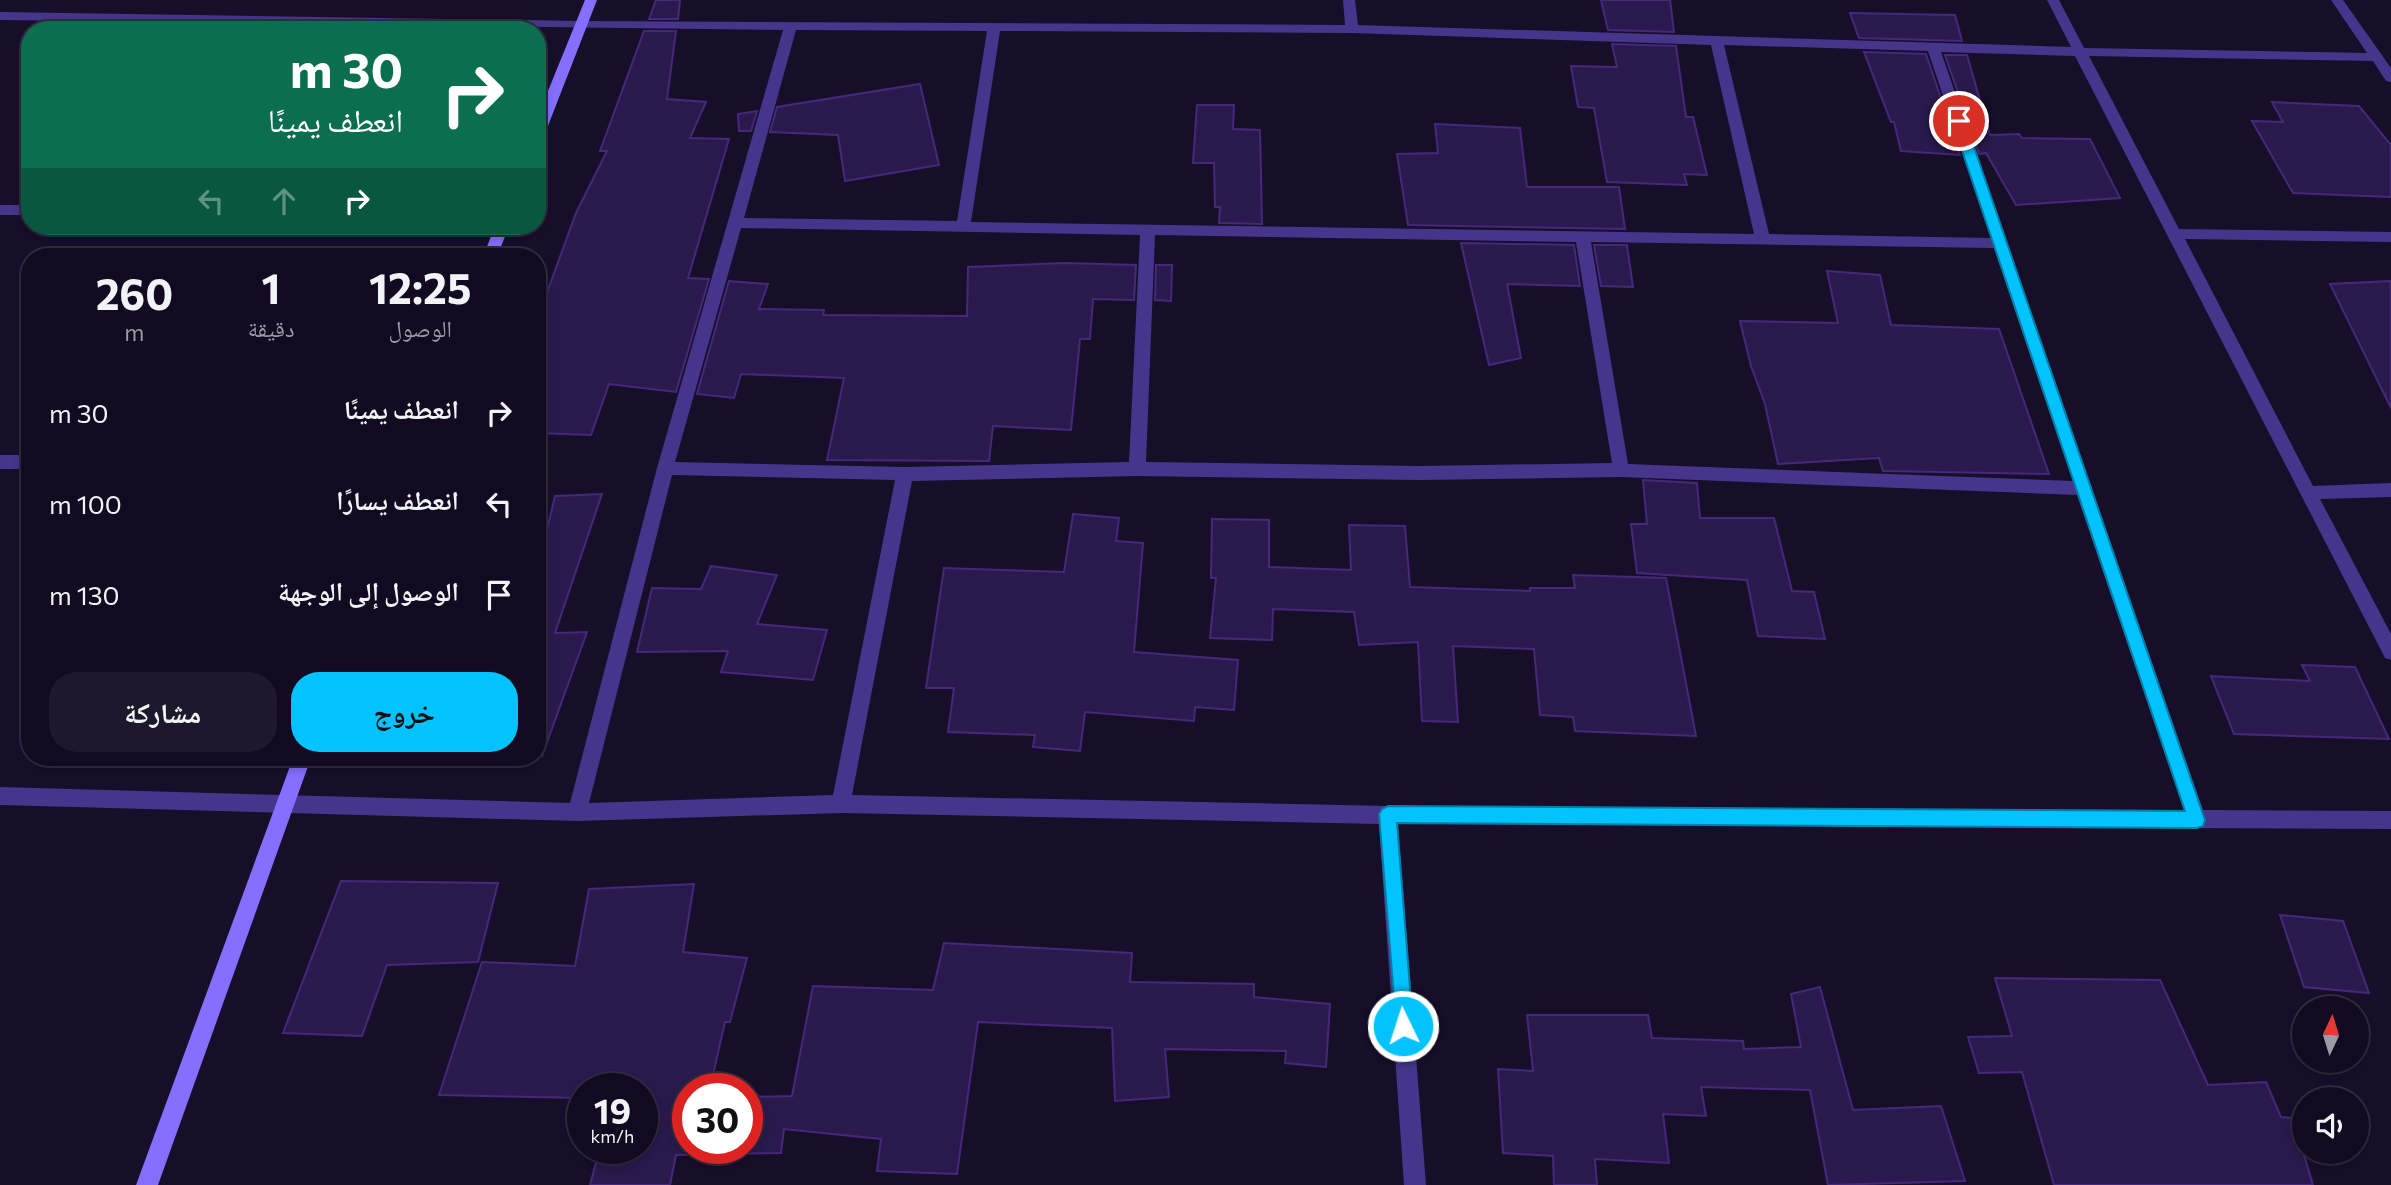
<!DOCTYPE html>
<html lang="ar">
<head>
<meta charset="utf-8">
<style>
  body { margin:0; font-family:Commissioner,"Noto Naskh Arabic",sans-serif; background:#1e182d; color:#f1f3f6; direction:rtl; height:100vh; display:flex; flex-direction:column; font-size:26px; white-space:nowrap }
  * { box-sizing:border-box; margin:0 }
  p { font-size:23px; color:#9c9aa5 }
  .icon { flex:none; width:38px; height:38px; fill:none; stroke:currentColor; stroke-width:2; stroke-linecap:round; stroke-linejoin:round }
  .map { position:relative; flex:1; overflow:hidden; direction:ltr }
  .sheet { position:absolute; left:21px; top:248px; width:525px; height:518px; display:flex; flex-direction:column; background:#110a20; border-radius:28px; box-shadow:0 4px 10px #0003,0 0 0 2px #302b3e; direction:rtl }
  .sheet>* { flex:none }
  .top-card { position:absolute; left:21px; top:21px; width:525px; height:214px; border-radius:28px; box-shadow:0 4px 10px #0003,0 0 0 2px #302b3e; direction:rtl; background:#0b6e4f; color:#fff; overflow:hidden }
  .needle { width:46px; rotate:4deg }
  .tools { position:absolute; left:2292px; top:996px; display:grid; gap:14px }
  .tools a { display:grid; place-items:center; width:77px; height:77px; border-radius:50%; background:#110a20; box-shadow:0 4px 10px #0003,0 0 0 2px #302b3e; font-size:35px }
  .speed { position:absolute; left:567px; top:1073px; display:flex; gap:14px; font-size:35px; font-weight:700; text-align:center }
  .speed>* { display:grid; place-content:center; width:91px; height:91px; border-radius:50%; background:#110a20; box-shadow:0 4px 10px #0003,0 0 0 2px #302b3e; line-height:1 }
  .speed small { font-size:18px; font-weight:400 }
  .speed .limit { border:10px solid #d22; background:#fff; color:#111 }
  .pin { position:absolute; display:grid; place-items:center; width:60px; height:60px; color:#fff; margin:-30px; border:4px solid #fff; border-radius:50%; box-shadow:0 2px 7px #0007 }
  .me { position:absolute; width:77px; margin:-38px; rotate:356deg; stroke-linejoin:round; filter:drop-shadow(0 0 5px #0008) }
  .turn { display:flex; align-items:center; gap:24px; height:147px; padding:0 28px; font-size:32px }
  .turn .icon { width:91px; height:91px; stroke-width:2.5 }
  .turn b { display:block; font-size:49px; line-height:60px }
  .lanes { display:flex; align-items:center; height:66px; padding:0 28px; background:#0003; justify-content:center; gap:35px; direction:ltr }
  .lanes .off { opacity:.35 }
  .eta { display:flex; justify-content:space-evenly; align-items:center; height:119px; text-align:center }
  .eta b { font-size:42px; font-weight:700; line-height:49px }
  .primary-button { display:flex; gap:14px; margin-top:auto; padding:14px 28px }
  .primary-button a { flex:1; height:80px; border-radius:28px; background:#03c3ff; color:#111; font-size:28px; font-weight:700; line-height:80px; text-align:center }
  .primary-button a+a { background:#1e182d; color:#f1f3f6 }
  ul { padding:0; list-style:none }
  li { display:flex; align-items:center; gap:21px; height:91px; padding:0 28px }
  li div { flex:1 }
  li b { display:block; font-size:26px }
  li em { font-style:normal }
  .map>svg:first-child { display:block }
</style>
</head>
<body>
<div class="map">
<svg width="2391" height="1185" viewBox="0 0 2391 1185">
  <rect width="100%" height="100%" fill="#170e2a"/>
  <g fill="#2a194c" stroke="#44297a" stroke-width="2">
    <polygon points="656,0 680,0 678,19 649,19"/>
    <polygon points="1601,0 1670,0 1674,32 1608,30"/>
    <polygon points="1850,13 1955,15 1962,41 1859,38"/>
    <polygon points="644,31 676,31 667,99 706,102 690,138 729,139 688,278 709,279 676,392 609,384 591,435 537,433 537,320 576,213 607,151 600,151"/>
    <polygon points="1612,44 1676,46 1686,117 1693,117 1707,175 1684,174 1687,185 1607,182 1594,108 1578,107 1571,66 1617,67"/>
    <polygon points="1864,52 1926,54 1960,155 1901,151 1894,122 1891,122"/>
    <polygon points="1945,55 1967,55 1990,135 2019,134 2022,138 2090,139 2120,198 2016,205 1986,153 1979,154"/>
    <polygon points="920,84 939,165 845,181 838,135 770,132 777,107"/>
    <polygon points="2272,102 2359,106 2391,145 2391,197 2293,193 2252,121 2283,122"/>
    <polygon points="1197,105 1234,105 1233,129 1260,130 1262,224 1219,223 1220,207 1215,207 1214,163 1193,163"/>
    <polygon points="757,111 751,131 739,131 738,114"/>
    <polygon points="1435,124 1520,128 1527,187 1619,187 1625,229 1408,225 1397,154 1438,153"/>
    <polygon points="1461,243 1574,245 1580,286 1507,284 1521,358 1489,365"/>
    <polygon points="1594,245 1627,245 1633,287 1601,286"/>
    <polygon points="1065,263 1136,265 1134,300 1093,299 1090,339 1080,339 1071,430 993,426 989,461 827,460 844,378 741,374 734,398 697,394 729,281 768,284 759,309 824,310 823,315 967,316 968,267"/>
    <polygon points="1156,265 1172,265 1171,301 1155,300"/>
    <polygon points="1827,271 1880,275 1891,325 1999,329 2049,474 1883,471 1879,458 1778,464 1765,404 1751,366 1740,321 1838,323"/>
    <polygon points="2391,281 2391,408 2330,284"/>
    <polygon points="1643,480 1697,483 1700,518 1774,518 1792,591 1814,592 1825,639 1758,636 1747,580 1637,573 1631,524 1647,524"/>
    <polygon points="602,494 555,633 587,632 542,756 537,755 537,537 545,538 555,496"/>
    <polygon points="1073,514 1119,518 1116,541 1143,543 1134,652 1238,660 1234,710 1195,707 1194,721 1085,712 1080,751 1033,747 1035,735 948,732 954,688 926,688 944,568 1064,572"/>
    <polygon points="1212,519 1269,520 1269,567 1351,570 1349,525 1405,526 1410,587 1530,591 1530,588 1575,588 1573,575 1666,578 1696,736 1575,731 1573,717 1540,715 1534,649 1453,646 1458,722 1422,721 1418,642 1359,645 1354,612 1273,609 1272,640 1210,638 1216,578 1211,578"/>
    <polygon points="711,566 777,575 757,624 827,630 813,680 721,672 728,651 637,652 652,588 701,589"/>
    <polygon points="2302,665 2355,667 2389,739 2234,734 2211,676 2310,681"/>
    <polygon points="341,881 498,883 478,962 387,965 362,1036 283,1033"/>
    <polygon points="694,884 683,952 747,958 730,1022 725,1022 710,1088 688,1088 688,1148 747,1148 747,1097 792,1096 813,986 933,990 944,943 1132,953 1130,982 1254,984 1254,997 1330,1004 1326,1067 1285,1063 1286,1051 1165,1049 1169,1097 1115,1101 1112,1028 978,1022 957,1174 877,1171 881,1139 784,1129 781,1153 676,1155 670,1185 590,1185 600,1148 642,1148 642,1088 583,1088 583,1098 439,1095 482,962 575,966 589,889"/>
    <polygon points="2280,915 2343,921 2369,993 2304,987"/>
    <polygon points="1995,978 2160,980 2208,1085 2266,1082 2281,1117 2293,1118 2313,1185 2054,1185 2022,1072 1979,1073 1968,1037 2012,1036"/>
    <polygon points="1820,987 1853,1110 1941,1106 1965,1181 1828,1185 1810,1090 1701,1087 1706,1116 1663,1114 1669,1163 1595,1159 1597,1185 1554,1185 1553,1156 1503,1153 1498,1069 1533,1071 1527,1015 1648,1015 1652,1038 1743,1041 1744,1049 1801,1047 1791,994"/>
  </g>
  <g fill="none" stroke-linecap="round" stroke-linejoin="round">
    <g fill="#45368c" fill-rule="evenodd">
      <path d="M1343,0H1355L1358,25L2071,47L2047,0H2059L2084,48L2367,53L2331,0H2343L2391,68V82L2386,81L2373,61L2089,56L2179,229L2391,232V242L2185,239L2313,486L2391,483V497L2320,499L2391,634V660L2385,658L2075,56L1941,52L2203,810L2391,811V829L1398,824L1426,1185H1404L1379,824L841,813L577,821L0,805V787L570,803L657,468L783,30L0,20V12L581,21L1345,25ZM796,30L987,31L957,221L744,218ZM1000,31L1352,33L1711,45L1754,234L971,222ZM1724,45L1928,51L1991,238L1769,234ZM741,228L1140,235L1129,462L905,467L675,462ZM1155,235L1576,242L1612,463L1420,466L1146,462ZM1591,242L1994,248L2073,481L1628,464ZM672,475L895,480L833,795L589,803ZM1137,476L1420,480L1621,477L2077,495L2184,810L1388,806L852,795L912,481Z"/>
      <rect x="0" y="205" width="30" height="10"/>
      <rect x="0" y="455" width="30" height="14"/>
    </g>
    <g fill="#866eff" fill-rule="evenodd">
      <polygon points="585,0 597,0 544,136 537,141 537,118"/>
      <polygon points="495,226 509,226 497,257 483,257"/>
      <polygon points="293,758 311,758 158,1185 136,1185"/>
    </g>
  </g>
  <polygon fill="#03c3ff" stroke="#027fa6" stroke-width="2" points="1959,117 1965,121 2205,820 2203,826 2197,828 1397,823 1413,1026 1410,1033 1403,1036 1397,1033 1379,814 1382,809 1388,806 2185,811 1952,121"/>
</svg>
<div class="tools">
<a><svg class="needle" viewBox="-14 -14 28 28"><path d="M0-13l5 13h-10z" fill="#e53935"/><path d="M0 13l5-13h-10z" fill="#9c9aa5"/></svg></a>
<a><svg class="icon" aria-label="sound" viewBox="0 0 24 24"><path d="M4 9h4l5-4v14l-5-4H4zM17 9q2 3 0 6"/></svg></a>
</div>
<div class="speed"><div>19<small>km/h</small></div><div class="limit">30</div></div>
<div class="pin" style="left:1959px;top:121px;background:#d93025"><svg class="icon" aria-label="arrive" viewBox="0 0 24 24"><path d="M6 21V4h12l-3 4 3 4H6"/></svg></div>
<svg class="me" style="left:1403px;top:1026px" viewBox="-20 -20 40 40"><circle r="17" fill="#03c3ff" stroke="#fff" stroke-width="3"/><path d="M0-11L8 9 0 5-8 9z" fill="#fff"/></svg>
<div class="top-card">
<div class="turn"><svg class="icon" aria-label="right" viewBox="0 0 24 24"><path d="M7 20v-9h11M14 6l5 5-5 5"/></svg><div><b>30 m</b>انعطف يمينًا</div></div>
<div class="lanes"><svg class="icon off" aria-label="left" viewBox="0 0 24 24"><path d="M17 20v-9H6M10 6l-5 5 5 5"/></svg><svg class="icon off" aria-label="ahead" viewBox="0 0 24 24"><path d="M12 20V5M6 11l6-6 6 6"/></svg><svg class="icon" aria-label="right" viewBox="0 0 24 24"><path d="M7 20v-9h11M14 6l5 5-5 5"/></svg></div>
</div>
<section class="sheet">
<div class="eta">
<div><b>12:25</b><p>الوصول</p></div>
<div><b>1</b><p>دقيقة</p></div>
<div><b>260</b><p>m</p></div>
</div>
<ul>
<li><svg class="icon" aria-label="right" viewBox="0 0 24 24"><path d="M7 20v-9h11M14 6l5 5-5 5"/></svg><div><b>انعطف يمينًا</b></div><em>30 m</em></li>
<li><svg class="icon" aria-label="left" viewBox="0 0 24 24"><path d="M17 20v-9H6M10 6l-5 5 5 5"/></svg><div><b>انعطف يسارًا</b></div><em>100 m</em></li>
<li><svg class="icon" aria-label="arrive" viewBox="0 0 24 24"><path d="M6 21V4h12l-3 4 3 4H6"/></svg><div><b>الوصول إلى الوجهة</b></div><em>130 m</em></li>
</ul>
<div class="primary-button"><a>خروج</a><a>مشاركة</a></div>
</section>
</div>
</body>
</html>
